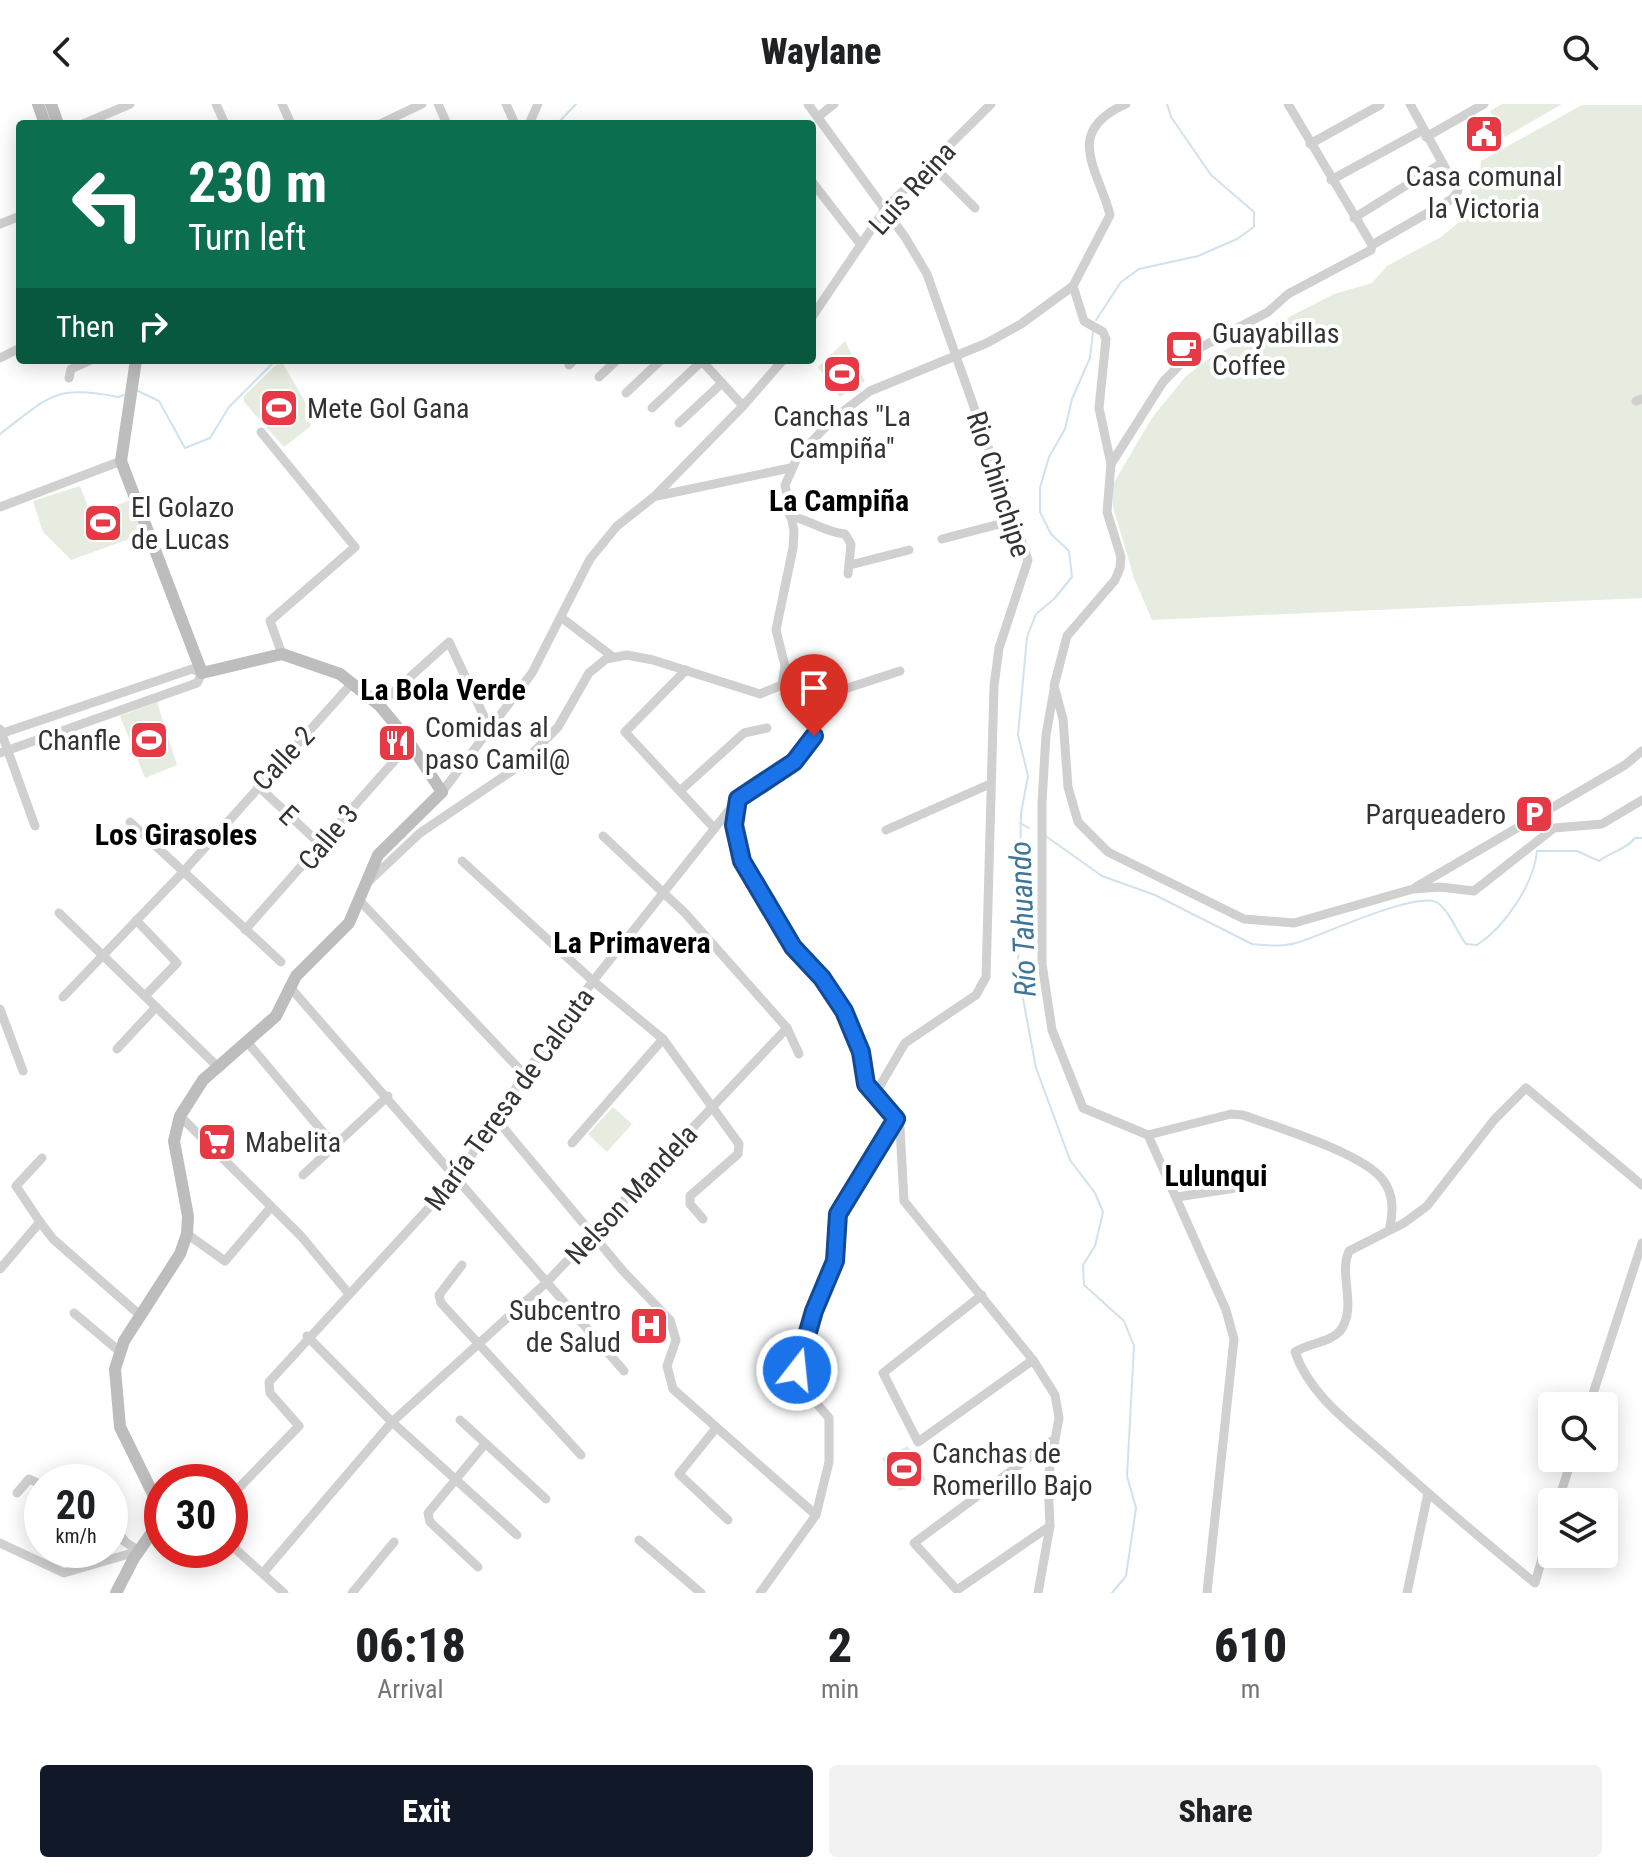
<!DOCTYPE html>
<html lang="en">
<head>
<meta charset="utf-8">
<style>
  body { margin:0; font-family:"Roboto Condensed",sans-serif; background:#f2f2f2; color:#202124; height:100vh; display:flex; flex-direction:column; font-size:30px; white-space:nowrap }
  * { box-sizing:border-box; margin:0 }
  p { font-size:26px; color:#757577 }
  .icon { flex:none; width:44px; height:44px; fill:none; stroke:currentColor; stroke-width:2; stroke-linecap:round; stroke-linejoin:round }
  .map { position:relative; height:1489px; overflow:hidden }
  .drawer { display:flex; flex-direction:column; background:#fff; flex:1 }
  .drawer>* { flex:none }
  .hud { position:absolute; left:16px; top:16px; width:800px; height:244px; border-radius:8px; box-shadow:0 4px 20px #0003; background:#0b6e4f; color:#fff; overflow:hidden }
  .tools { position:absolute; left:1538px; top:1288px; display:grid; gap:16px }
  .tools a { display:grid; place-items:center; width:80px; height:80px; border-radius:8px; background:#fff; box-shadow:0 4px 20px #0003; font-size:40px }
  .speed { position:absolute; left:24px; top:1360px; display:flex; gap:16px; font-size:40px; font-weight:700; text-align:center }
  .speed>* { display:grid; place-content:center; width:104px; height:104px; border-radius:50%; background:#fff; box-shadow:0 4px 20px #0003; line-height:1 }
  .speed small { font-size:20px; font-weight:400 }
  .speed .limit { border:12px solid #d22; background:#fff; color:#111 }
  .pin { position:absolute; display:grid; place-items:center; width:68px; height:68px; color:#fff; margin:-82px -34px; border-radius:50% 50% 50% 0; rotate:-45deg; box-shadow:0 0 8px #0007 }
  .pin .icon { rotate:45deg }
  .me { position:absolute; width:88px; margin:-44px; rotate:16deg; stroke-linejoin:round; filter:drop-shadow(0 0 6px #0008) }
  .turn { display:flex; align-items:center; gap:28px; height:168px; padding:0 40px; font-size:36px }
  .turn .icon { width:104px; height:104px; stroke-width:2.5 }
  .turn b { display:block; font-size:56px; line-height:68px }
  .then { display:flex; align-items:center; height:76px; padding:0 40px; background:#0003; gap:16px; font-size:30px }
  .eta { display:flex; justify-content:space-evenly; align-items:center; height:136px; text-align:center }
  .eta b { font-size:48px; font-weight:800; line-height:56px }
  .primary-button { display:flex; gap:16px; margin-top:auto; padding:16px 40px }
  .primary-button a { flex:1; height:92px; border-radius:8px; background:#111827; color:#fff; font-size:32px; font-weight:800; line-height:92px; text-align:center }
  .primary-button a+a { background:#f2f2f2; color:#202124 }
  header { display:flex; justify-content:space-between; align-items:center; height:104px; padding:0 40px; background:#fff; font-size:36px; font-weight:800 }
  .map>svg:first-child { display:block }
</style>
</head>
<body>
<header><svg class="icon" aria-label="back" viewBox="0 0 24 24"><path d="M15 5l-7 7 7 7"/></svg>Waylane<svg class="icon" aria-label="search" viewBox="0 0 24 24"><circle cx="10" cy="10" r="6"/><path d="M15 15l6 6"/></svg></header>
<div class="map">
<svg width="1642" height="1489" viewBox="0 0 1642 1489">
  <rect width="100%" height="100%" fill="#fff"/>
  <g fill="#e6ecdf">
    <polygon points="1502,0 1562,0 1505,33 1490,7"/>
    <polygon points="1582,1 1642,1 1642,494 1152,516 1134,474 1113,403 1113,380 1152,314 1186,272 1211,253 1334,190 1372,179 1387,162 1441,133 1458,119 1472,98 1470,82 1480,68 1481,57"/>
    <polygon points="845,237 865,277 840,293 818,263"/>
    <polygon points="283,260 307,301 311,322 284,343 244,298 244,292 276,261"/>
    <polygon points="80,382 91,411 131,396 143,430 71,456 43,428 33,397"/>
    <polygon points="157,598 177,661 145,674 120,612"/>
    <polygon points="613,1003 632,1020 607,1048 588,1030"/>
    <polygon points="908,1342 926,1376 899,1387 882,1354"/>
  </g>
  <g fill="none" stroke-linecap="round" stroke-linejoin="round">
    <g stroke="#cfe2ee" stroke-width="2">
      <polyline points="557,20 576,0"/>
      <polyline points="1096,216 1121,178 1139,165 1198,152 1237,135 1254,123 1254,108 1211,71 1171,13 1167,0"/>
      <polyline points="1093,228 1090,254 1072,295 1065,325 1049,353 1040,384 1040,408 1051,430 1069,447 1072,473 1054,495 1036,510 1027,533 1018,631 1028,672 1021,709 1018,868 1036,964 1070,1056 1095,1089 1103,1108 1095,1142 1083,1161 1084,1181 1124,1217 1134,1242 1127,1372 1136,1404 1126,1472 1112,1489"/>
      <polyline points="138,287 159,297 185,344 210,334 229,303 276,256"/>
      <path d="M0,330C49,293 54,280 118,293L124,291"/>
      <polyline points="1020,719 1029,724"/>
      <path d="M1047,733L1102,772L1155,791L1252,840C1267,842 1281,843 1296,839C1321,832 1419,785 1438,799C1451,809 1456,827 1466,840L1477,841C1506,822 1534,779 1537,747H1577L1599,757C1612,747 1624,747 1635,734H1642"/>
    </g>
    <g stroke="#d0d0d0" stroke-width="9">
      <polyline points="216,0 225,20"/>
      <polyline points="282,0 291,20"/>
      <polyline points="438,0 447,20"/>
      <polyline points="506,0 515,20"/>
      <polyline points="808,0 905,133 927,170 1028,456 999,544 994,582 986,873 976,891 905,939 874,992"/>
      <polyline points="1288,0 1372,141 1371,146 1288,190 1268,208 1192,248 1163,278 1111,360 1107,408 1121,453 1120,464 1115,476 1067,532 1054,582 1063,615 1068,683 1078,718 1108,748 1244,815 1294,819 1413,785 1440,783 1474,787 1554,724 1602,720 1642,696"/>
      <polyline points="818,13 834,0"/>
      <polyline points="83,20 130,0"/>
      <polyline points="380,20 422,0"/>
      <polyline points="529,20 538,0"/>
      <polyline points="1426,33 1484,0"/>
      <polyline points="1310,40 1380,1"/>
      <polyline points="931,60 975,104"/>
      <polyline points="1331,76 1423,26"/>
      <polyline points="813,79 861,141"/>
      <polyline points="1354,114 1442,59"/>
      <polyline points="0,120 20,112"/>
      <polyline points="1372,141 1452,95 1458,87 1410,0"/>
      <polyline points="812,213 885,105 991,0"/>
      <polyline points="0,254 20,244"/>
      <polyline points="701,256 743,302"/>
      <polyline points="569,261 574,256"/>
      <polyline points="599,273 617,256"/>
      <polyline points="69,274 71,265 91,256"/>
      <polyline points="626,289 661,256"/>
      <polyline points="1636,297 1642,295"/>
      <polyline points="652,304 702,257"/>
      <polyline points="679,319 722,279"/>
      <polyline points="261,328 355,443 270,517 282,550"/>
      <path d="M1111,360L1099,304L1106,235L1103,228L1084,217L1073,182L1110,111C1099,66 1062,28 1126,0"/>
      <polyline points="657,392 790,364"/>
      <polyline points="0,403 121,357"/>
      <path d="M790,412C811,416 823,428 845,430L851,440L848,470"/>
      <polyline points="942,435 1015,416"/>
      <polyline points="850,461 909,446"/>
      <polyline points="562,514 613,553"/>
      <polyline points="686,566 625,628 714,724"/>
      <polyline points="1054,586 1046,631 1042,698 1042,860 1052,926 1083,1004 1148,1031 1226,1206 1234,1235 1207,1489"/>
      <polyline points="811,596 900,567"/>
      <polyline points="379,601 449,538 489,623"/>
      <polyline points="0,625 35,722"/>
      <polyline points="0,630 192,565 202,569 197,579 0,649"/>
      <polyline points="258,682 320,740"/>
      <polyline points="681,686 744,629 767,624"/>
      <polyline points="442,688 532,569 590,455 617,422 655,392 743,302 783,256"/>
      <polyline points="738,697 734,721 742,757 793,843 822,874 844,907 861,948 866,980 900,1024 904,1097 1033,1256 1055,1291 1059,1314 1048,1374 1050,1422 1038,1489"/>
      <polyline points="130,718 281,858"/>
      <polyline points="886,726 990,680"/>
      <polyline points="603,732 685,809 787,924 799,950"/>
      <polyline points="462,757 593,877 663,935 739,1040 738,1050 690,1092 690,1100 703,1115"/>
      <polyline points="367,779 420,729 522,660 558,623 589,569 606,555 627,551 653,556 760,590 782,581 785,562"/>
      <polyline points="1416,783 1625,661 1642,647"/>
      <polyline points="360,797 525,971"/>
      <polyline points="59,809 218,963"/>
      <polyline points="136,816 177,859 145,892"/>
      <polyline points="245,826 410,639"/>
      <polyline points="289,882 624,1267"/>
      <polyline points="63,893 183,768 353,578"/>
      <polyline points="0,905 23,967"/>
      <polyline points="248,939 333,1040"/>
      <polyline points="117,945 156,903"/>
      <polyline points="180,1012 301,1132 349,1190"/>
      <polyline points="497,1016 623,1167 670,1216 676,1236 667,1262 673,1285 816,1411"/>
      <path d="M1148,1031L1231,1010L1243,1011C1276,1023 1363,1049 1383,1076C1394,1091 1393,1106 1390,1123"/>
      <polyline points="572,1039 663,935"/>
      <polyline points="303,1071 388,992"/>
      <polyline points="1177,1093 1242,1083"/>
      <polyline points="40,1118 16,1082 42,1054"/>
      <polyline points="187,1130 225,1157 271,1103"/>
      <polyline points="462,1161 439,1191 441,1199 581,1351"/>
      <polyline points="0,1165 40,1118 53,1135 141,1212"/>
      <polyline points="982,1191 883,1269 918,1338 1033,1256"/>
      <polyline points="74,1209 119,1247"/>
      <polyline points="307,1232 392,1318 517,1431"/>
      <polyline points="1589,1302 1642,1139"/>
      <polyline points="460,1316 546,1395"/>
      <polyline points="716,1324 679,1370 728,1416"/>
      <polyline points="17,1389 29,1375 42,1381"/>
      <polyline points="230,1393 299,1322 270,1289 269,1278 458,1072 527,967 593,877 738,695 807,645 816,619 811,596 785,562 776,526 793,444 794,427 785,381 798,352 833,315 870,287 987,239 1021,220 1073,182"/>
      <polyline points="1558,1398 1572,1354"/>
      <polyline points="110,1418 124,1436"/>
      <path d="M1552,1420L1535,1479C1485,1438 1436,1397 1389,1354C1355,1323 1310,1293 1295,1248C1308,1239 1329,1239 1340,1227C1358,1203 1338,1171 1349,1147L1404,1119L1427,1102L1494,1016L1526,984L1642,1081"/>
      <polyline points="1050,1422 957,1486 914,1439 1053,1336"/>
      <polyline points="110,1428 139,1447"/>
      <polyline points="639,1436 701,1489"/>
      <polyline points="0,1439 64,1469 139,1447"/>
      <polyline points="230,1440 284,1489"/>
      <polyline points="478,1463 430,1418 428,1409 485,1340"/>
      <polyline points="263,1469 392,1318 547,1178 787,924"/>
      <polyline points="352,1489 394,1438"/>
      <polyline points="760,1489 816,1411 829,1358 829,1314 796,1275 797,1266 814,1207 835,1157 838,1110 896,1015"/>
      <polyline points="1407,1489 1428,1389"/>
    </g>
    <g stroke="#bdbdbd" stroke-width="12">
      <polyline points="38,0 45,20"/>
      <polyline points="51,0 58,20"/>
      <polyline points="116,1489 134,1454 157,1421 156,1396 120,1323 115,1265 124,1237 180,1150 187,1130 188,1112 174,1037 180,1012 203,976 276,912 296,872 349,819 378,751 442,688 405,632 379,601 340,570 282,550 202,569 121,357 136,256"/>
    </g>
  </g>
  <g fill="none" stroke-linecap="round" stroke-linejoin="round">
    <defs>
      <polyline id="route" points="797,1266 814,1207 835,1157 838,1110 896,1015 866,980 861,948 844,907 822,874 793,843 742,757 734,721 738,695 794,658 814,632"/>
    </defs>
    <use href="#route" stroke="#114b97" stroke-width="20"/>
    <use href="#route" stroke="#1a73e8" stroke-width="14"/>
  </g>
  <defs>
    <symbol id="civic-square" viewBox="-11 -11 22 22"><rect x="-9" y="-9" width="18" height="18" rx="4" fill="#e63946" stroke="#fff"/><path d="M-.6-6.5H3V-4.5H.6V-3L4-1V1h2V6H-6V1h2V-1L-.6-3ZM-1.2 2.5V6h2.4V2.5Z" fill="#fff"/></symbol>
    <symbol id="cafe-square" viewBox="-11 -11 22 22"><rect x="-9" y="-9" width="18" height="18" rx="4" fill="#e63946" stroke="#fff"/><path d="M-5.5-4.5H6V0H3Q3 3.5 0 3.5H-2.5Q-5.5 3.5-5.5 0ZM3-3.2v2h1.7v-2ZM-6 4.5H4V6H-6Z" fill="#fff"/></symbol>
    <symbol id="stadium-square" viewBox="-11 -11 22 22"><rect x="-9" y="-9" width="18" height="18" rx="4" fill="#e63946" stroke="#fff"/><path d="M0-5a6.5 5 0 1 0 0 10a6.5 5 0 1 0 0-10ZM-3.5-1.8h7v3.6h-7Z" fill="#fff"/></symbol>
    <symbol id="restaurant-square" viewBox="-11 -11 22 22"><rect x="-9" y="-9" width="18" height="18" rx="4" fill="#e63946" stroke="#fff"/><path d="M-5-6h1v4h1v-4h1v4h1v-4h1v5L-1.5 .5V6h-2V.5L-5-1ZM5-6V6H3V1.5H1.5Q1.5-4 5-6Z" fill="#fff"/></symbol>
    <symbol id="parking-square" viewBox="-11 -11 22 22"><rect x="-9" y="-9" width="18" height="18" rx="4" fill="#e63946" stroke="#fff"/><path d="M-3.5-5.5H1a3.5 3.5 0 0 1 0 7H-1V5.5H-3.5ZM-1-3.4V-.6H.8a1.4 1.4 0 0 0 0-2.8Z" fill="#fff"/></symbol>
    <symbol id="supermarket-square" viewBox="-11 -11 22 22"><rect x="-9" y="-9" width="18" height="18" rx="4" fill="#e63946" stroke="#fff"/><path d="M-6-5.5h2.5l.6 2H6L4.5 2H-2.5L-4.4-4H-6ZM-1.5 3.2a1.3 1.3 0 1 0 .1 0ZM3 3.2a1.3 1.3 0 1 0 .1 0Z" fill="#fff"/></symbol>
    <symbol id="hospital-square" viewBox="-11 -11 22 22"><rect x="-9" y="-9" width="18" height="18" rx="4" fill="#e63946" stroke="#fff"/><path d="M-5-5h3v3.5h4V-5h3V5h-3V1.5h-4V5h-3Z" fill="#fff"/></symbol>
  </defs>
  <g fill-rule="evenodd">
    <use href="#civic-square" x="1462" y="8" width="44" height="44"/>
    <use href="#cafe-square" x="1162" y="223" width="44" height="44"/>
    <use href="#stadium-square" x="820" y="248" width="44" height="44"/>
    <use href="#stadium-square" x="257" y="282" width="44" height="44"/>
    <use href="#stadium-square" x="81" y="397" width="44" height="44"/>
    <use href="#stadium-square" x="127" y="614" width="44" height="44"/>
    <use href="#restaurant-square" x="375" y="617" width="44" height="44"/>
    <use href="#parking-square" x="1512" y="688" width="44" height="44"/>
    <use href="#supermarket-square" x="195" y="1016" width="44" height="44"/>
    <use href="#hospital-square" x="627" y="1200" width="44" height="44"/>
    <use href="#stadium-square" x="882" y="1343" width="44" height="44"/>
  </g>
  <g text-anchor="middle" stroke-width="8" stroke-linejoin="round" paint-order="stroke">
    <g font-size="28" fill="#333" stroke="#fff" text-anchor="start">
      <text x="1484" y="82" text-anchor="middle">Casa comunal<tspan x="1484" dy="32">la Victoria</tspan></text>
      <text x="1212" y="239">Guayabillas<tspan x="1212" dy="32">Coffee</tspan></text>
      <text x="307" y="314">Mete Gol Gana</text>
      <text x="842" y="322" text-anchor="middle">Canchas "La<tspan x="842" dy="32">Campiña"</tspan></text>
      <text x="131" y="413">El Golazo<tspan x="131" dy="32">de Lucas</tspan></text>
      <text x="425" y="633">Comidas al<tspan x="425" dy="32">paso Camil@</tspan></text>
      <text x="121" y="646" text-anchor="end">Chanfle</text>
      <text x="1506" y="720" text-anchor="end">Parqueadero</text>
      <text x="245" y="1048">Mabelita</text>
      <text x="621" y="1216" text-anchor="end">Subcentro<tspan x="621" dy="32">de Salud</tspan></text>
      <text x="932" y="1359">Canchas de<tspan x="932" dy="32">Romerillo Bajo</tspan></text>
    </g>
    <g font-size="28" fill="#333" stroke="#fff">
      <text transform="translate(912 84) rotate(-48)" y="10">Luis Reina</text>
      <text transform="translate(999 380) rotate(72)" y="10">Rio Chinchipe</text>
      <text transform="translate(283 654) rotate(-47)" y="10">Calle 2</text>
      <text transform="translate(289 711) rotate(43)" y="10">E</text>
      <text transform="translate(328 733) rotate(-50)" y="10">Calle 3</text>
      <text transform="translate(509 995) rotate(-54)" y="10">María Teresa de Calcuta</text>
      <text transform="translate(631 1090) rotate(-47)" y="10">Nelson Mandela</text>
    </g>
    <g font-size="30" font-weight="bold" fill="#000" stroke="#fff">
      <text x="839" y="407">La Campiña</text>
      <text x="443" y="596">La Bola Verde</text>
      <text x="176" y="741">Los Girasoles</text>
      <text x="632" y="849">La Primavera</text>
      <text x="1216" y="1082">Lulunqui</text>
    </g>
    <g font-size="30" font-style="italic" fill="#3f7597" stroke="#fff">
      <text transform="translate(1023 815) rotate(-92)" y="10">Río Tahuando</text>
    </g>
  </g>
</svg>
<div class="tools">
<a><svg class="icon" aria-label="search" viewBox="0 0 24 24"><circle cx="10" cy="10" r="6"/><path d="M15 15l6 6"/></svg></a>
<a><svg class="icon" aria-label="layers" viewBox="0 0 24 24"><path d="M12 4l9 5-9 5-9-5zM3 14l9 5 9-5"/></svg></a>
</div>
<div class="speed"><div>20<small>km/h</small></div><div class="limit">30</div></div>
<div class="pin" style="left:814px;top:632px;background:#d93025"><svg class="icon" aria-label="arrive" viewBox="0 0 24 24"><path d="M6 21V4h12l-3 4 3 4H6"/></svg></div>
<svg class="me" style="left:797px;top:1266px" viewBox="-20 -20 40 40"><circle r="17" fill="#1a73e8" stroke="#fff" stroke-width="3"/><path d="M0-11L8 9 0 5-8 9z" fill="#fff"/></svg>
<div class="hud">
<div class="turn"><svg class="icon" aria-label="left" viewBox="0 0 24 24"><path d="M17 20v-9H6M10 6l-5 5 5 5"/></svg><div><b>230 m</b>Turn left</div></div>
<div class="then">Then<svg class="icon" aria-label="right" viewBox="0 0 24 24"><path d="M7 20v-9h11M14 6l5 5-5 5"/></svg></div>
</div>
</div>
<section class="drawer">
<div class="eta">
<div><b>06:18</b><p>Arrival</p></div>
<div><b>2</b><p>min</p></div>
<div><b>610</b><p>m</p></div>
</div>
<div class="primary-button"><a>Exit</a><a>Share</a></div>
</section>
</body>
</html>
